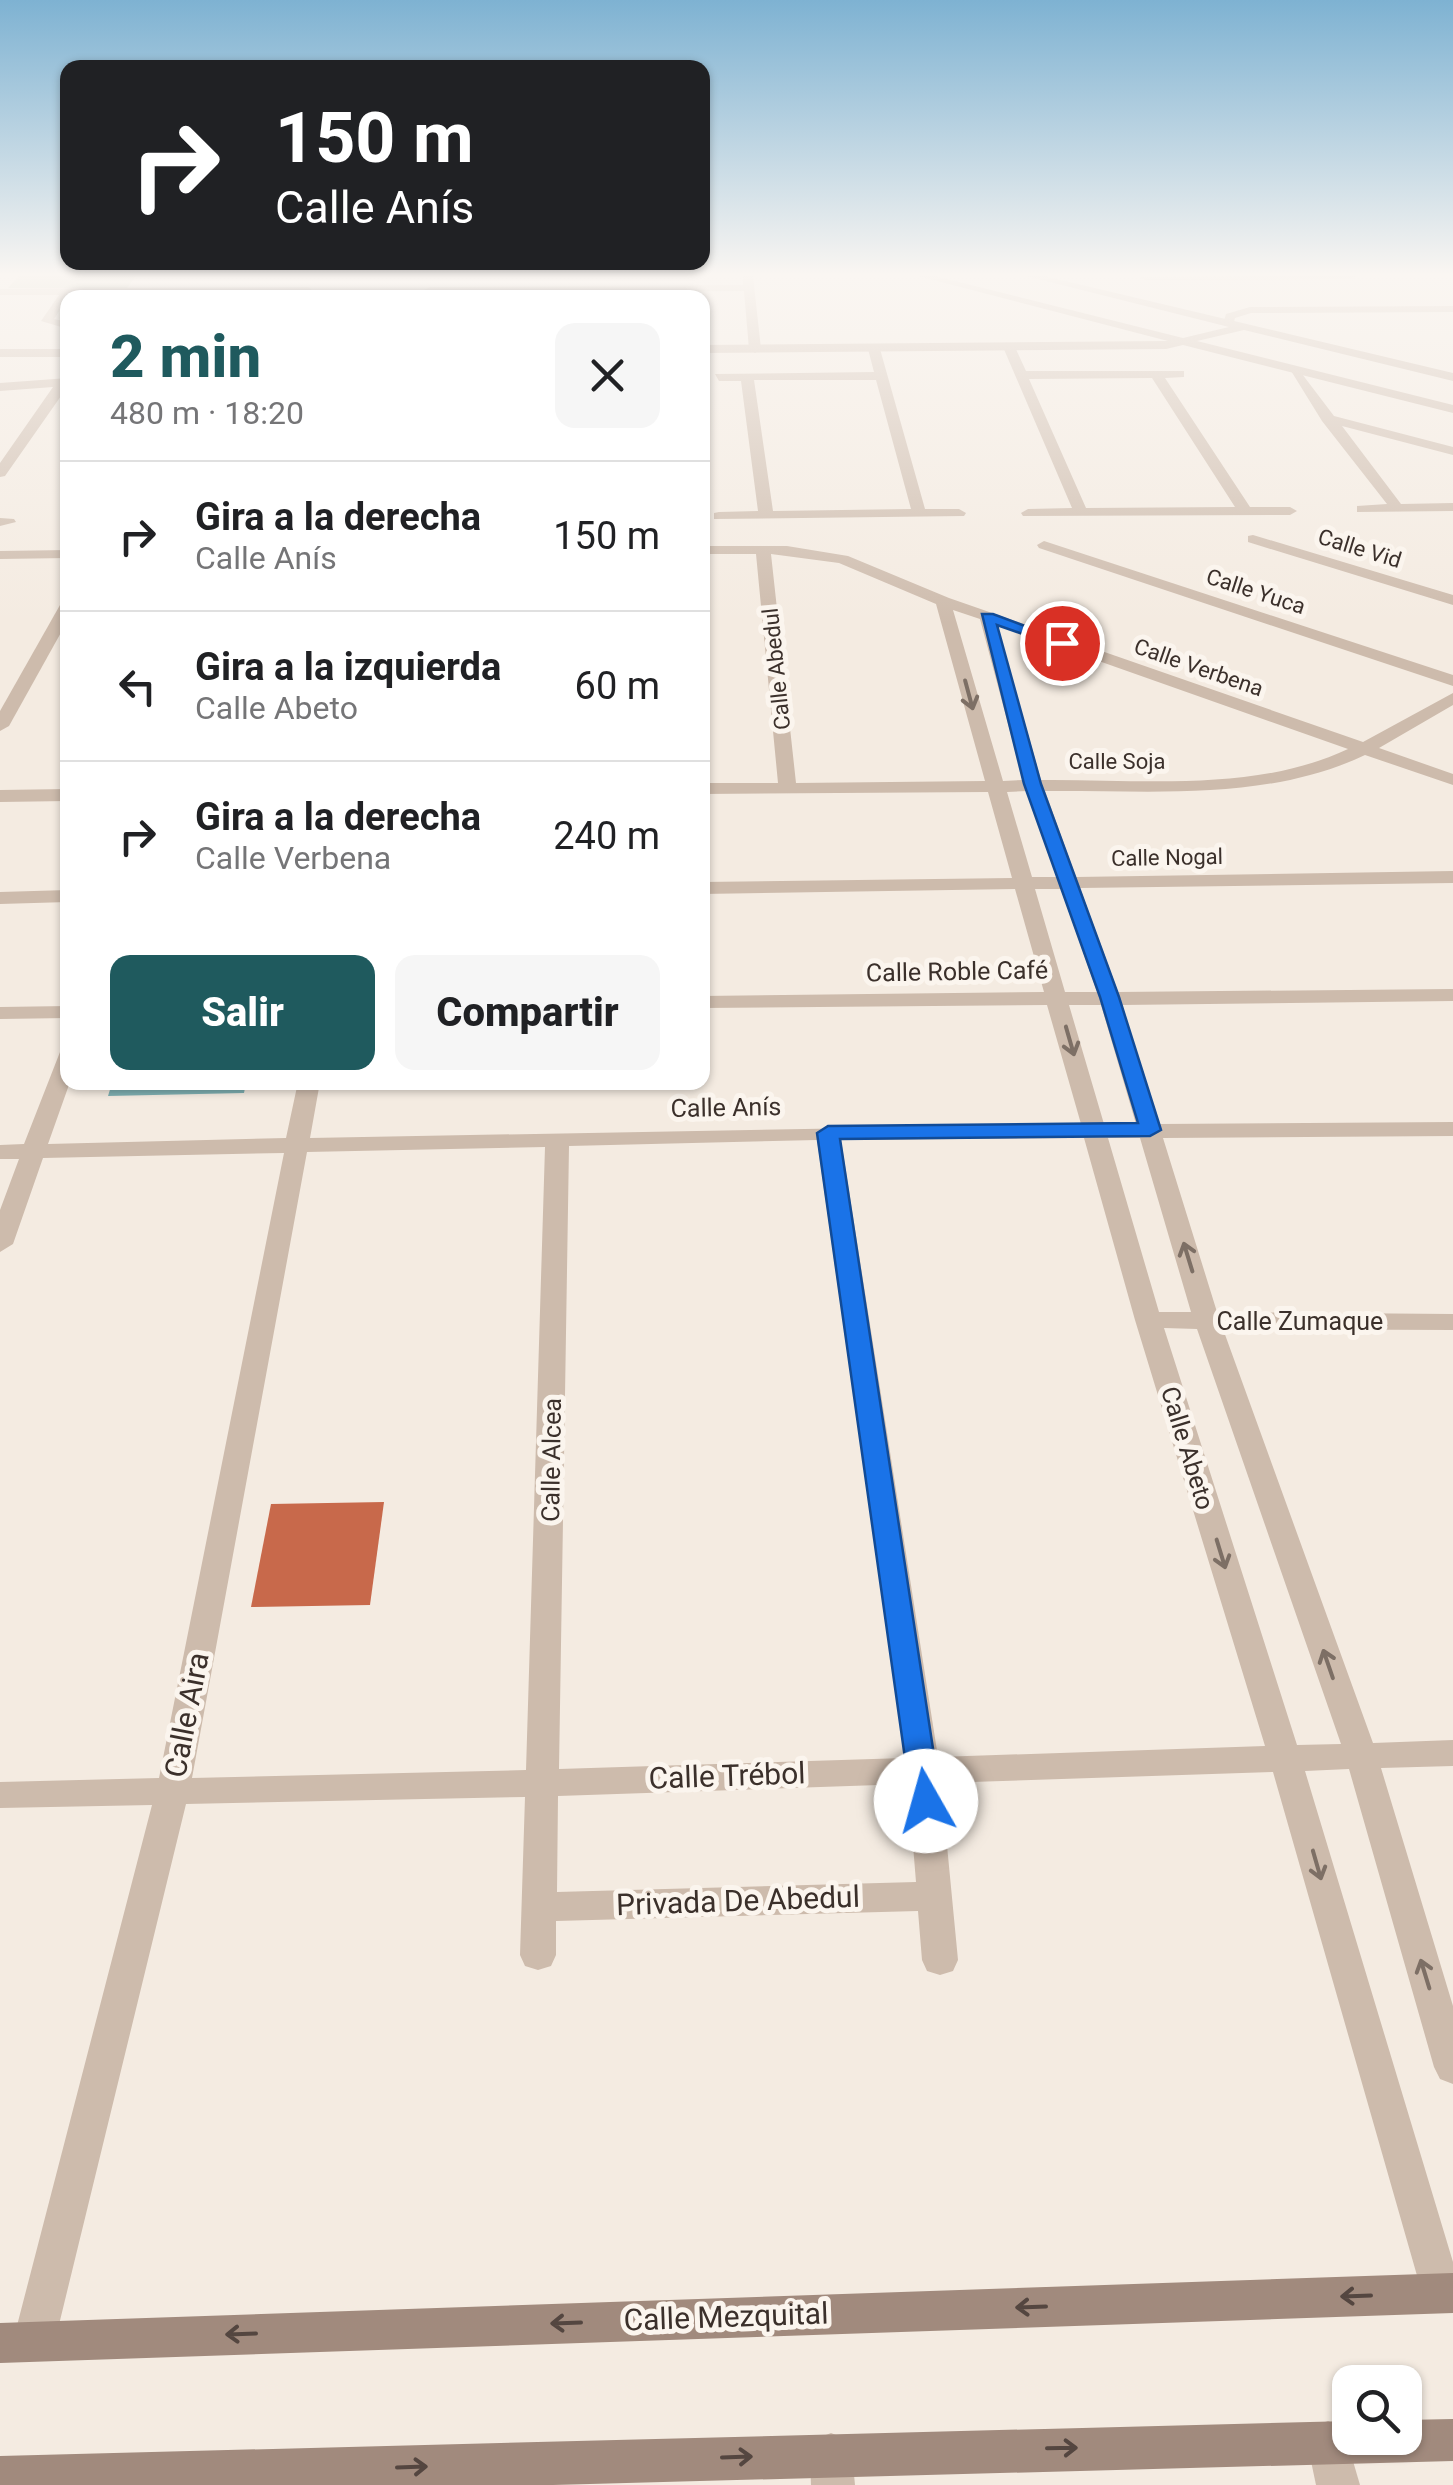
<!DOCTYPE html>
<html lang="es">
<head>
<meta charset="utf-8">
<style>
  body { margin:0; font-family:Roboto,sans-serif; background:#f6f6f6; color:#202124; height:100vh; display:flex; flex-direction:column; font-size:38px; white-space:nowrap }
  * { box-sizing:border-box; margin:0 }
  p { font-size:32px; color:#757577 }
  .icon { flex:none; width:55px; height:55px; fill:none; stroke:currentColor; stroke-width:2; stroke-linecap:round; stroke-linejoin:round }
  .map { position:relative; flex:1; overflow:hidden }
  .panel { position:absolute; left:60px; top:290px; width:650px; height:800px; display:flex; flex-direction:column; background:#fff; border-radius:20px; box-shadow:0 2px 8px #0004 }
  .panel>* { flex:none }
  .hud { position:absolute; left:60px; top:60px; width:650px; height:210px; border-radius:20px; box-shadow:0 2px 8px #0004; background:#202124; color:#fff; overflow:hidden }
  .buttons { position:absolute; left:1332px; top:2365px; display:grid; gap:20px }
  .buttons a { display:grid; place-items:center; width:90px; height:90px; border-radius:20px; background:#fff; box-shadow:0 2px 8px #0004; font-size:50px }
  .pin { position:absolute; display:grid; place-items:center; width:85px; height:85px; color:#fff; margin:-42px; border:5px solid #fff; border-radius:50%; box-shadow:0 2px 10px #0007 }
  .me { position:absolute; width:110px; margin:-55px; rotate:353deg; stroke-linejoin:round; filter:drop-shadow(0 0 8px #0008) }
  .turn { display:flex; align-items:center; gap:35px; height:210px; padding:0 50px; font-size:45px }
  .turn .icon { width:130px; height:130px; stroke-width:2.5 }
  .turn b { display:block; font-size:70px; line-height:85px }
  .round { display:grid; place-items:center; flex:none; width:105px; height:105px; border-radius:20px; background:#f6f6f6 }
  .summary { display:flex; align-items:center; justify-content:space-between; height:170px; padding:0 50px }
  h1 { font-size:60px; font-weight:800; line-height:75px; color:#1f5a5e }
  .action { display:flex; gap:20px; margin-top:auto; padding:20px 50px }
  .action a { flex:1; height:115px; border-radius:20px; background:#1f5a5e; color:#fff; font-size:40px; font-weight:800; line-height:115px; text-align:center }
  .action a+a { background:#f6f6f6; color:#202124 }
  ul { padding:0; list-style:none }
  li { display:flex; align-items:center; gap:30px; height:150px; padding:0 50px; border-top:2px solid #e0e0e0 }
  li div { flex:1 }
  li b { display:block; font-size:38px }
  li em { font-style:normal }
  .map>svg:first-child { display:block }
</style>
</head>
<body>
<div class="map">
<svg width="1453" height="2485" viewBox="0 0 1453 2485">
  <rect width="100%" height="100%" fill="#f4ebe1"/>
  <polygon fill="#b8c4a0" points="19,276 136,276 127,288 8,288"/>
  <polygon fill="#7fb0b2" points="112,1083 112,1082 246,1083 244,1093 108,1096"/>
  <polygon fill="#c8694b" points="384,1502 370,1605 251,1607 271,1504"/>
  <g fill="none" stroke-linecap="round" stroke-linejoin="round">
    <g fill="#cdbbac" fill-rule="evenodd">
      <polygon points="743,276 753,276 761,349 755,353 749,349 744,291 430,293 424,290 430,287 743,285"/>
      <polygon points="1356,276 1351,279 1145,280 1140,277"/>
      <polygon points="309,287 313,292 70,295 54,319 68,322 68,329 41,321 59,295 0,295 0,289"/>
      <polygon points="1453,306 1453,312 1251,313 1235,318 1233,326 1223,324 1226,314 1250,307"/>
      <path d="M1009,343L1015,347L1026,371H1184V377L1165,378L1250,507H1290L1297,511L1290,515L1023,516L1021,513L1028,509L1072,508L1003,347ZM1152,378L1235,507L1086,508L1029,379Z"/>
      <path d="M874,345L880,349L925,509H959L966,513L964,516L714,519V513L719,512L758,511L741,381H719L715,374L874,372L868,349ZM754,380H876L911,509L773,511Z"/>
      <polygon points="1288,366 1296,366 1334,416 1453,447 1453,455 1342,426 1401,504 1453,503 1453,511 1357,512 1357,506 1387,504 1322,421"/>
      <polygon points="68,378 68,386 5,476 0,477 0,463 53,387 0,391 0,383"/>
      <polygon points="0,518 14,519 16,522 0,526"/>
      <polygon points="1253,535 1453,595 1453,605 1248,542 1248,536"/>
      <polygon points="1044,541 1453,675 1453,686 1039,548 1037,545"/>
      <path d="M702,546H787L848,556L949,598L1363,742L1453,693V705L1379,748L1453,774V785L1365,755C1266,802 1151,790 1045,791L1076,877L1453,871V883L1080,888L1118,992L1453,989V1001L1122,1005L1159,1124L1453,1122V1136L1163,1138L1217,1312L1453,1314V1330L1223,1329L1373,1743L1453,1740V1766L1381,1768L1453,2006V2084L1440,2079L1434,2067L1349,1769L1305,1771L1453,2262V2308L1442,2313L1428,2307L1422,2293L1273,1772L941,1783L958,1960L953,1971L940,1975L927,1971L922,1960L918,1911L556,1921V1955L551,1966L538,1970L525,1966L520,1955L525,1797L186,1804L55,2341L49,2355L34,2361L19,2355L13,2341L152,1805L0,1808V1782L159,1778L284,1153L43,1158L13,1244L0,1252V1210L19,1159H0V1145L24,1144L60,1052L68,1050L70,1082L48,1144L286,1138L298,1082H320L310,1138L1081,1124L1047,1005L702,1008V996L1044,992L1015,889L702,894V882L1012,878L988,792L702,794V783H778L756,554H702ZM771,554L839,563L936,604L985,781L796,783ZM953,610L980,619L1023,780L1003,781ZM997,625L1348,749C1255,793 1141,779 1041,780ZM1027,791L1057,877H1032L1007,792ZM1035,889H1061L1097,992H1065ZM1069,1005H1101L1136,1124H1104ZM1084,1138L1135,1320L1265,1746L938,1757L841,1140ZM1108,1138H1140L1191,1312H1159ZM817,1140L905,1758L559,1769L569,1146ZM545,1147L526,1770L192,1778L307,1152ZM1164,1328L1197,1329L1341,1744L1297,1745ZM908,1784L916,1882L557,1892L558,1796Z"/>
      <polygon points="68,550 68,558 0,559 0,551"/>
      <polygon points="68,600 68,620 9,726 0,731 0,711 60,605"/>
      <polygon points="68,789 68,801 0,802 0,790"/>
      <polygon points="68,890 68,902 0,904 0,892"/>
      <polygon points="68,1006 68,1018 0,1019 0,1007"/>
      <polygon points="1328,2421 1343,2427 1360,2485 1316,2485 1307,2442 1313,2427"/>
      <polygon points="831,2433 846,2439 852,2454 855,2485 811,2485 810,2454 816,2439"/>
    </g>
    <g fill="#cdbbac" fill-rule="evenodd">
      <polygon points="918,276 935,276 1183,338 1229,327 1026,276 1044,276 1453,373 1453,381 1244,330 1197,341 1453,405 1453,413 1183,345 1166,349 702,353 702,345 1168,341"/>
      <rect x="0" y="349" width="68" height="8"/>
    </g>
    <g fill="#a18a7d" fill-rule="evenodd">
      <polygon points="1453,2273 1453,2313 0,2363 0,2323"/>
      <polygon points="1453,2419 1453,2461 553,2485 0,2485 0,2456 1350,2421 1350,2438 1405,2438 1405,2420"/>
    </g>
  </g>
  <defs><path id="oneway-shaft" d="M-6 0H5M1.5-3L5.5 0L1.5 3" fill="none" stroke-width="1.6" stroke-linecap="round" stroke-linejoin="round" transform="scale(2.5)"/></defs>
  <g stroke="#7d6f65">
    <use href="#oneway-shaft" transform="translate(969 695) rotate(75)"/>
    <use href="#oneway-shaft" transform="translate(1070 1041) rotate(74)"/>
    <use href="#oneway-shaft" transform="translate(1188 1257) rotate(-107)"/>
    <use href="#oneway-shaft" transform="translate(1221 1554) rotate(73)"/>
    <use href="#oneway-shaft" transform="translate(1328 1664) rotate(-109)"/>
    <use href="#oneway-shaft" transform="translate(1317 1865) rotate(74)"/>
    <use href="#oneway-shaft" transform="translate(1425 1974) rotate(-107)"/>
  </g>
  <g stroke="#544640">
    <use href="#oneway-shaft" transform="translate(1356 2296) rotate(178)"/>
    <use href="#oneway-shaft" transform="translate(1031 2307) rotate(178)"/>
    <use href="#oneway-shaft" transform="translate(566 2323) rotate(178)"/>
    <use href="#oneway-shaft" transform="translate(241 2334) rotate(178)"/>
    <use href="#oneway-shaft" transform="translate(1062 2448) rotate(-1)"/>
    <use href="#oneway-shaft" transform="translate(737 2457) rotate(-2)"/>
    <use href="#oneway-shaft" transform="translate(412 2467) rotate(-2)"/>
  </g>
  <linearGradient id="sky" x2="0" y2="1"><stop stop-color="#7eb2d2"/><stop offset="0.44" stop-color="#faf6f2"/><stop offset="1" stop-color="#faf6f2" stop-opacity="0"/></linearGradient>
  <rect width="1453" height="624" fill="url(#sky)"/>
  <polygon fill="#1a73e8" stroke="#114b97" stroke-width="2.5" points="982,614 993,614 1070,643 1057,646 997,625 1041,784 1119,997 1161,1130 1150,1136 840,1139 941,1801 936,1809 926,1813 915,1809 911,1801 817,1133 828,1126 1138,1123 1100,997 1024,784"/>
  <g text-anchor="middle" stroke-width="10" stroke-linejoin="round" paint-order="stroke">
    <g font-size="22" fill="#3b302b" stroke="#fbf5ee">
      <text transform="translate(1360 548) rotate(17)" y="8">Calle Vid</text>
      <text transform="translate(1256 591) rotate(18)" y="8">Calle Yuca</text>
      <text transform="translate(1199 667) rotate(19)" y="8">Calle Verbena</text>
      <text transform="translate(776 669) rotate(-96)" y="8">Calle Abedul</text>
      <text x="1117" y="769">Calle Soja</text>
      <text transform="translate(1167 857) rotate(-1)" y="8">Calle Nogal</text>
    </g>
    <g font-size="25" fill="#3b302b" stroke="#fbf5ee">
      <text transform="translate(957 971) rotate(-1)" y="9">Calle Roble Café</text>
      <text transform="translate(726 1107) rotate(-1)" y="9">Calle Anís</text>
      <text x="1300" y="1330">Calle Zumaque</text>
      <text transform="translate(1188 1448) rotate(73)" y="9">Calle Abeto</text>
      <text transform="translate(551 1460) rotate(-89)" y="9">Calle Alcea</text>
    </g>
    <g font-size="30" fill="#3b302b" stroke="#fbf5ee">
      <text transform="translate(187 1715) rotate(-79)" y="10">Calle Aira</text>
      <text transform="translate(727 1776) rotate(-2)" y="10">Calle Trébol</text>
      <text transform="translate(738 1901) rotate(-2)" y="10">Privada De Abedul</text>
      <text transform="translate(726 2317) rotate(-2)" y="10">Calle Mezquital</text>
    </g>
  </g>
</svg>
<div class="buttons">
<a><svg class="icon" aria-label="search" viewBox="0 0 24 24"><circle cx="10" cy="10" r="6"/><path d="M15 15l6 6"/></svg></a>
</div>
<div class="pin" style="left:1062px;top:643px;background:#d93025"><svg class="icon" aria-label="arrive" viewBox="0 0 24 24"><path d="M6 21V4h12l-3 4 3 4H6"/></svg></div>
<svg class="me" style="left:926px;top:1801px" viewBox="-20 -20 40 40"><circle r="19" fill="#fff"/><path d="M0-13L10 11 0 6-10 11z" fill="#1a73e8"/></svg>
<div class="hud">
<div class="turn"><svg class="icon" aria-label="right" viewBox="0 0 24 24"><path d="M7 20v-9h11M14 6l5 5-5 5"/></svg><div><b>150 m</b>Calle Anís</div></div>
</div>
<section class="panel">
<div class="summary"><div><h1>2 min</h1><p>480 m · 18:20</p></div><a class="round"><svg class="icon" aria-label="close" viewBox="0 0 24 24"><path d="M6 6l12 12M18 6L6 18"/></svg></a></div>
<ul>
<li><svg class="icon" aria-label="right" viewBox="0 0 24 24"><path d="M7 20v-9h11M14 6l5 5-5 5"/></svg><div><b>Gira a la derecha</b><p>Calle Anís</p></div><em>150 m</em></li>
<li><svg class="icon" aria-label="left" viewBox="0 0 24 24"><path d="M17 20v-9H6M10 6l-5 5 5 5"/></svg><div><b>Gira a la izquierda</b><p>Calle Abeto</p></div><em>60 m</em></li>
<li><svg class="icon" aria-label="right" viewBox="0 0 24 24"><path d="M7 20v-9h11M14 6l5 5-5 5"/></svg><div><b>Gira a la derecha</b><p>Calle Verbena</p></div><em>240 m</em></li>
</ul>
<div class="action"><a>Salir</a><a>Compartir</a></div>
</section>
</div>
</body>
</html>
